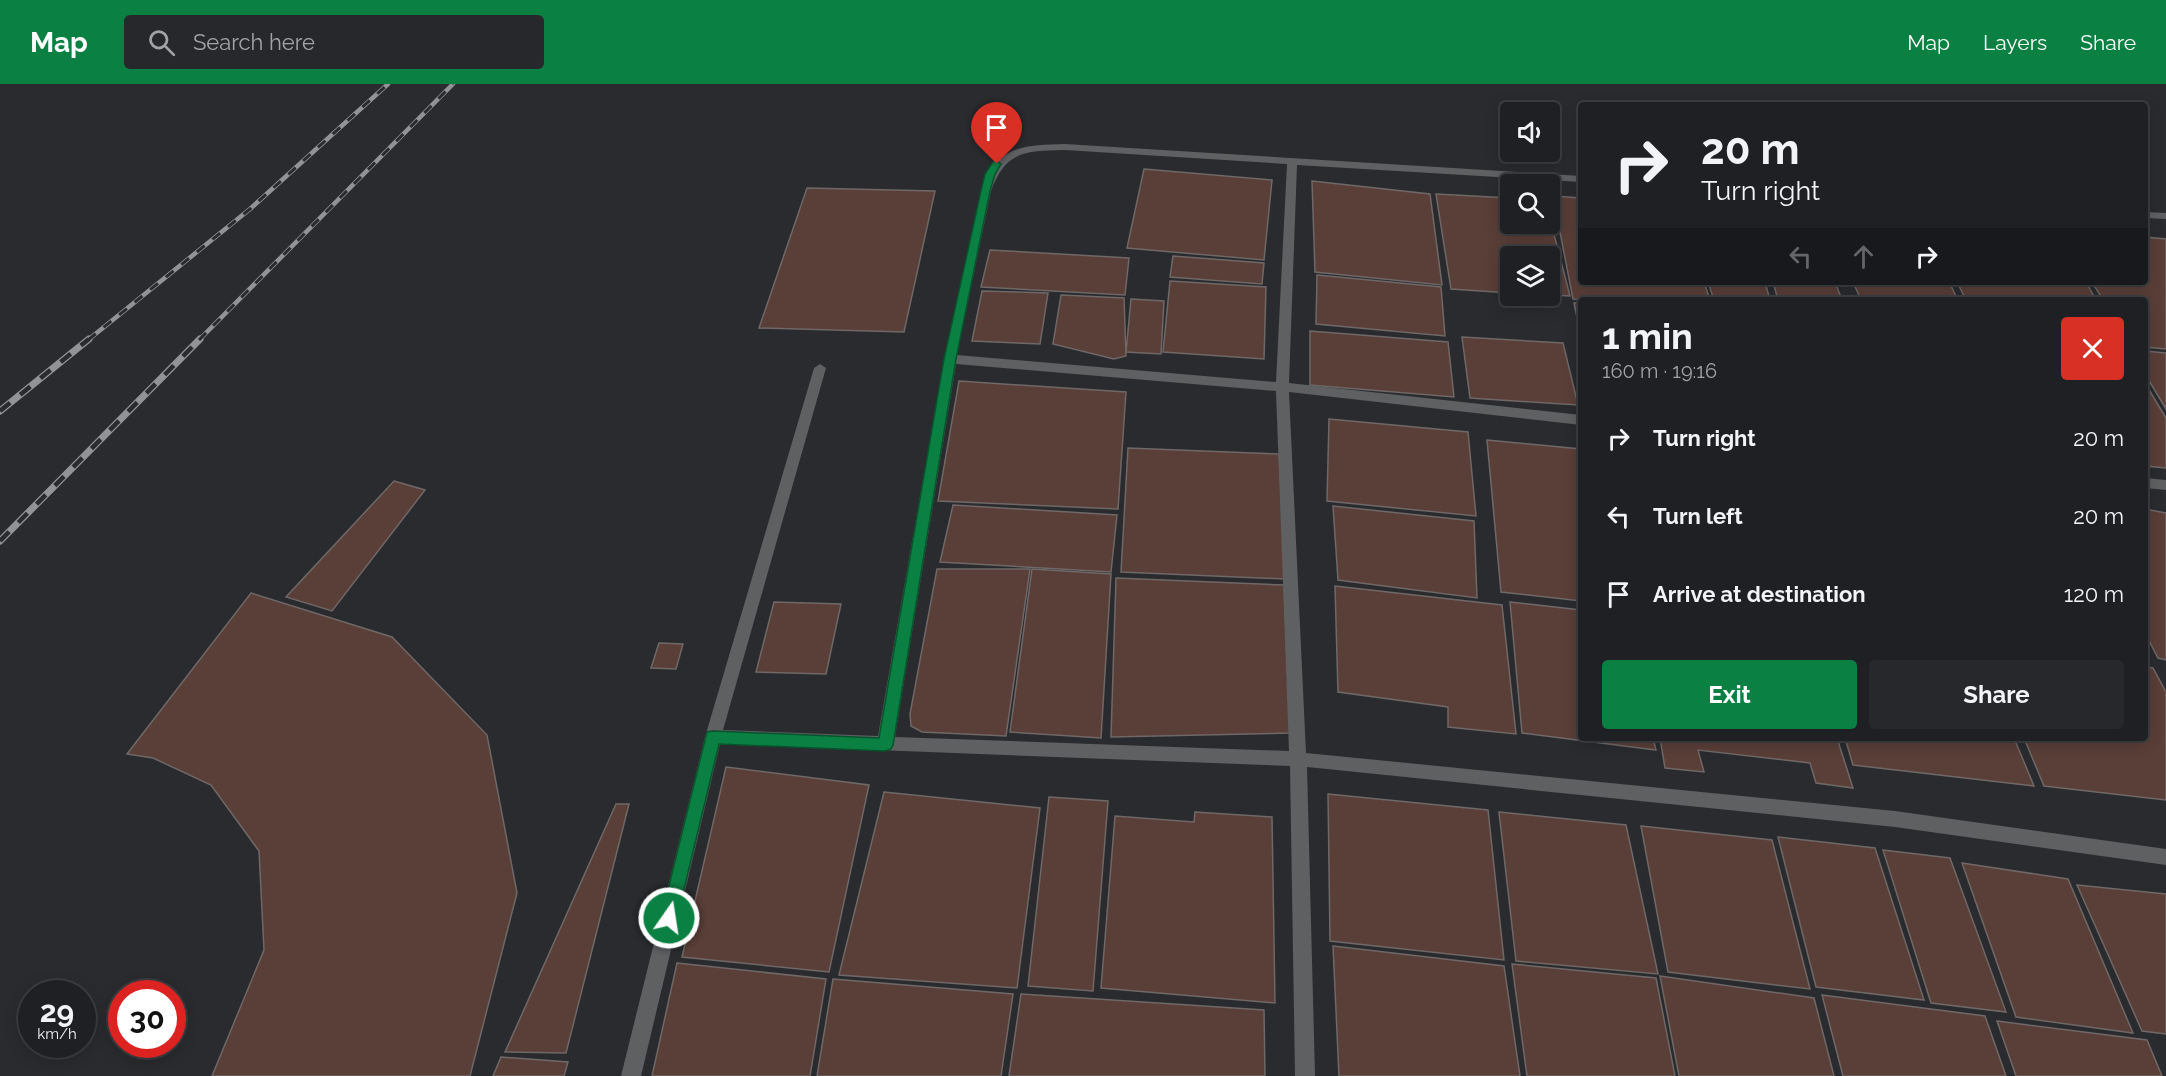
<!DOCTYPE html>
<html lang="en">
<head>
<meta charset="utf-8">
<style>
  body { margin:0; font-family:Raleway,sans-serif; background:#27282b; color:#f1f3f6; height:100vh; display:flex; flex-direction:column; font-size:22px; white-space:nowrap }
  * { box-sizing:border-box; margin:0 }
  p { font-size:20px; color:#a1a3a6 }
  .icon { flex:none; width:33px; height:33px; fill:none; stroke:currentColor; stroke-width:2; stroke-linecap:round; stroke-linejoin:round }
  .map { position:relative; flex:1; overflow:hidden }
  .sheet { position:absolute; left:1578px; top:213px; width:570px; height:444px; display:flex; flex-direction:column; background:#1f2023; border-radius:6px; box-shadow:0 3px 15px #0003,0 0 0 2px #3c3e41 }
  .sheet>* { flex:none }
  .guide { position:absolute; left:1578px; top:18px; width:570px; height:183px; border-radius:6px; box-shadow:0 3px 15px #0003,0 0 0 2px #3c3e41; background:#1f2023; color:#f1f3f6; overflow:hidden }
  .controls { position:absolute; left:1500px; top:18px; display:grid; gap:12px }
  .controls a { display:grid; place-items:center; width:60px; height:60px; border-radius:6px; background:#1f2023; box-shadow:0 3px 15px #0003,0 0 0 2px #3c3e41; font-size:30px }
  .speed { position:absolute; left:18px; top:896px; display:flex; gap:12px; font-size:30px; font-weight:700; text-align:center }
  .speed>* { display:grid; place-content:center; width:78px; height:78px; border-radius:50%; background:#1f2023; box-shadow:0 3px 15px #0003,0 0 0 2px #3c3e41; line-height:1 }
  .speed small { font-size:15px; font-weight:400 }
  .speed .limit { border:9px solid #d22; background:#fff; color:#111 }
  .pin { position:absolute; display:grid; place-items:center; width:51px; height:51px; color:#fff; margin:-62px -26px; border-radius:50% 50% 50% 0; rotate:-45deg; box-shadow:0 0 6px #0007 }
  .pin .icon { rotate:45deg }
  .me { position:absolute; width:66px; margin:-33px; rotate:13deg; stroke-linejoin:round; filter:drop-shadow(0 0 4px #0008) }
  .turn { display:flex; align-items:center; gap:21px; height:126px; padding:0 24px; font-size:27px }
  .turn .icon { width:78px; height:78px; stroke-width:2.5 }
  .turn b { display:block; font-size:42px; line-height:51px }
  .lanes { display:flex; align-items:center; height:57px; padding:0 24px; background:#0003; justify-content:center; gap:30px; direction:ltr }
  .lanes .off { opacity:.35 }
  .round { display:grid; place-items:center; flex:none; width:63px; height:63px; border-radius:6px; background:#27282b }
  .summary { display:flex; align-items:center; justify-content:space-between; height:102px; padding:0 24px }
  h1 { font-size:36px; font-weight:700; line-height:45px }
  .cta { display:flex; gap:12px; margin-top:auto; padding:12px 24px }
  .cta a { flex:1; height:69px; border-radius:6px; background:#0b8043; color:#fff; font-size:24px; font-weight:700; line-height:69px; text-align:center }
  .cta a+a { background:#27282b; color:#f1f3f6 }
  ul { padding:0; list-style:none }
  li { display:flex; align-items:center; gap:18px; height:78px; padding:0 24px }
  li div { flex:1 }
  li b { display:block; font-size:22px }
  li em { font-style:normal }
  header { display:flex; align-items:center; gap:36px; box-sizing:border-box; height:84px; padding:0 30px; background:#0b8043; color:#fff }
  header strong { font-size:28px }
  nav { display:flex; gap:33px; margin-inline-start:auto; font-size:21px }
  .search { width:420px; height:54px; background:#27282b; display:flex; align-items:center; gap:15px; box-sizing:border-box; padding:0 21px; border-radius:6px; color:#a1a3a6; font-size:22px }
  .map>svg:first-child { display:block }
</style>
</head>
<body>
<header>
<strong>Map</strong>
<div class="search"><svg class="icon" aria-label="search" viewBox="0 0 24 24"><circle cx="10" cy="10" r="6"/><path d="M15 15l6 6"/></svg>Search here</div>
<nav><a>Map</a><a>Layers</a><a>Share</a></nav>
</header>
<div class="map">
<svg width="2166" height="992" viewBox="0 0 2166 992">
  <rect width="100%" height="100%" fill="#292b2f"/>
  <g fill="#5a3e38" stroke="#6f6867" stroke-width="1.5">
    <polygon points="1144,85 1272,96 1264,176 1127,164"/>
    <polygon points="1312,97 1430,110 1442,201 1315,188"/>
    <polygon points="807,104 935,107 904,248 759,244"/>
    <polygon points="1436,110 1510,114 1510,140 1550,140 1550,135 1570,212 1550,211 1550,172 1510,172 1510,209 1451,205"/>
    <polygon points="1553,112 1581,114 1581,198 1704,198 1710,216 1573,215"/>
    <polygon points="2145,153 2166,155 2166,265 2145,263 2145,216 2103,216 2092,198 2145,198"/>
    <polygon points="990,166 1129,174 1125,211 981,203"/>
    <polygon points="1173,172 1264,179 1262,200 1170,193"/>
    <polygon points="1317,191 1441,203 1445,252 1316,240"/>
    <polygon points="1170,197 1266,203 1264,275 1163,268"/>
    <polygon points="1708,198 1765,198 1770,216 1714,216"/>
    <polygon points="1773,198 1835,198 1842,216 1778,216"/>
    <polygon points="1853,198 1949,198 1958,216 1861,216"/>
    <polygon points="1957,198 2086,198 2096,216 1966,216"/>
    <polygon points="982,207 1048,209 1040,260 972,257"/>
    <polygon points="1061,211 1124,214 1126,272 1114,275 1053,260"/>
    <polygon points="1131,215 1164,217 1161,270 1126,268"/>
    <polygon points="1574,219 1581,219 1581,253"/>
    <polygon points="1310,247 1448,258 1454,313 1310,301"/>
    <polygon points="1462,253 1563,259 1578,321 1470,314"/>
    <polygon points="2145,267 2166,269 2166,325 2145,290"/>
    <polygon points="959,297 1126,308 1118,425 938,417"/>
    <polygon points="2145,299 2166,334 2166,384 2145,382"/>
    <polygon points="1329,335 1468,348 1476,432 1327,417"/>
    <polygon points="1487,356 1581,365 1581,517 1501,508"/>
    <polygon points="1128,364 1279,370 1286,495 1121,488"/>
    <polygon points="394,397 425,406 332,527 286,513"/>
    <polygon points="953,421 1117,431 1111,488 940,478"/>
    <polygon points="1333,422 1474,437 1477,514 1338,496"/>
    <polygon points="2145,425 2166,429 2166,576 2158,574 2145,549"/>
    <polygon points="937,485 1030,485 1006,652 922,648 911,642 910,630"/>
    <polygon points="1032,485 1111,490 1101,654 1010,648"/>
    <polygon points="1116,494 1284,501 1290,649 1111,653"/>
    <polygon points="1335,502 1502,521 1516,650 1448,643 1448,623 1338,608"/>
    <polygon points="251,509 392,553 487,651 517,809 470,992 212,992 264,866 259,767 211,701 153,674 127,670"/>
    <polygon points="774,518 841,520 826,590 756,588"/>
    <polygon points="1510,518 1581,526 1581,654 1653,654 1656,666 1522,649"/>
    <polygon points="659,559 683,560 676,585 651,584"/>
    <polygon points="2145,583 2153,584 2166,608 2166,716 2044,702 2024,654 2145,654"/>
    <polygon points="1660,654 1837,654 1853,704 1816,699 1810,679 1698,666 1704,688 1665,684"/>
    <polygon points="1845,654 2014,654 2034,702 1853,681"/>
    <polygon points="726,683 869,701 829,888 682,873"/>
    <polygon points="884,708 1040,724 1017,904 839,891"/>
    <polygon points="1328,710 1488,726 1504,876 1330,857"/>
    <polygon points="1049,713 1108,717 1093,907 1028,902"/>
    <polygon points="616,720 629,720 566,969 505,968"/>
    <polygon points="1195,728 1272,733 1275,919 1101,904 1115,732 1194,738"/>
    <polygon points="1499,728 1626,741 1658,890 1516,877"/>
    <polygon points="1641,742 1772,756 1810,905 1668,888"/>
    <polygon points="1778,753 1875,764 1924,916 1816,903"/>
    <polygon points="1883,766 1950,774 2006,928 1931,919"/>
    <polygon points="1962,779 2068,795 2133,949 2016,933"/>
    <polygon points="2077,801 2166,810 2166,950 2142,947"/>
    <polygon points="1333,862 1504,882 1520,992 1339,992"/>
    <polygon points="677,879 826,895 810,992 652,992"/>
    <polygon points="1512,880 1656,894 1675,992 1527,992"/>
    <polygon points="1660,892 1814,914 1834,992 1679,992"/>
    <polygon points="833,895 1013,910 1001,992 817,992"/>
    <polygon points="1021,910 1264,926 1265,992 1009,992"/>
    <polygon points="1822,911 1985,932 2006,992 1843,992"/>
    <polygon points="1997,937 2147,956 2162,992 2016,992"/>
    <polygon points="501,973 568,978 564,992 493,992"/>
  </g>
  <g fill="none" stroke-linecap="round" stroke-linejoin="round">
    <g fill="#5e6062" fill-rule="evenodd">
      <path d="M1065,60L1581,92V98L1297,81L1289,299L1581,331V341L1289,308L1306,669L1895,727L2166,765V781L1895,743L1307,683L1315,992H1295L1290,682L720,660L641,992H621L705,653L814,284L820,280L826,284L723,646L878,652L944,275L981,107C997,62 1022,61 1065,60ZM1065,66L1287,80L1276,298L957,271L991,107C1006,66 1026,67 1065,66ZM956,280L1276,307L1289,667L895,653Z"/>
      <polygon points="2145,128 2166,129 2166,135 2145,134"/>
      <polygon points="2145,394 2166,396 2166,406 2145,404"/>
    </g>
    <defs>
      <g id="rail-far1">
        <polyline points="88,256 250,125 388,0"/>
        <polyline points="199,256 453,0"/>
      </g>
      <g id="rail">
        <polyline points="0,327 89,255"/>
        <polyline points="0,457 200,255"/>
      </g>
    </defs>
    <use href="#rail-far1" stroke="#929397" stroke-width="4.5"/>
    <use href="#rail" stroke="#929397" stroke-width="7"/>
    <use href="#rail-far1" stroke="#292b2f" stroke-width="3" stroke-dasharray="10" stroke-linecap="butt"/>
    <use href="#rail" stroke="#292b2f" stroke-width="4.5" stroke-dasharray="13" stroke-linecap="butt"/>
  </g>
  <polygon fill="#0b8043" stroke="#07532c" stroke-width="1.5" points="997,77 1001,80 995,90 990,107 956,275 893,661 891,665 885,667 719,660 677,834 675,839 669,842 663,839 661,834 707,648 713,647 879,654 944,275 981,107 985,90 993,78"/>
</svg>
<div class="controls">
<a><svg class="icon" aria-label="sound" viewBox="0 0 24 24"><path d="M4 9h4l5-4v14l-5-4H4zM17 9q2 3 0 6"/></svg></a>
<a><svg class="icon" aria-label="search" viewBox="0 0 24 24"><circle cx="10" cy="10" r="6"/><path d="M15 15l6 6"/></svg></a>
<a><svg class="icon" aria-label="layers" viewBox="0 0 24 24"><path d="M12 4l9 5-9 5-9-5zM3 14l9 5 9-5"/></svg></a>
</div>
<div class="speed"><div>29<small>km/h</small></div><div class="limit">30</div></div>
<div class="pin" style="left:997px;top:80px;background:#d93025"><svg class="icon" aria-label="arrive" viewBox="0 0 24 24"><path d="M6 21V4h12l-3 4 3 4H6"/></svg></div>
<svg class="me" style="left:669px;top:834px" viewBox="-20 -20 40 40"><circle r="17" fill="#0b8043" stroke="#fff" stroke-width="3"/><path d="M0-11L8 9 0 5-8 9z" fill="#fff"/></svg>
<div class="guide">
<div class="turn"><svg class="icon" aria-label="right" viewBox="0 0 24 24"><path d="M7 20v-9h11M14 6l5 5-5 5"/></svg><div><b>20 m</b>Turn right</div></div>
<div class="lanes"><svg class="icon off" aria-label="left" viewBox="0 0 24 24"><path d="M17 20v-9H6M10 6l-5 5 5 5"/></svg><svg class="icon off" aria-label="ahead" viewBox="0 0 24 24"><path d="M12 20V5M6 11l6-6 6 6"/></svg><svg class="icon" aria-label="right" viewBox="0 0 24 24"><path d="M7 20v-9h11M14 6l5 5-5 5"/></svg></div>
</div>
<section class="sheet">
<div class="summary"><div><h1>1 min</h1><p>160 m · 19:16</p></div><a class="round" style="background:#d93025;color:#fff"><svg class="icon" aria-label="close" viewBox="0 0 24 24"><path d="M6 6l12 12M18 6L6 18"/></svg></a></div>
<ul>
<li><svg class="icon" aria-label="right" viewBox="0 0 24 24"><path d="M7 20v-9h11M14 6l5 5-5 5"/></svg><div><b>Turn right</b></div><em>20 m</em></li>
<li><svg class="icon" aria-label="left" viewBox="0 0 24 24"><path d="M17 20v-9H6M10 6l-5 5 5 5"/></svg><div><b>Turn left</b></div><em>20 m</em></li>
<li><svg class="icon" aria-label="arrive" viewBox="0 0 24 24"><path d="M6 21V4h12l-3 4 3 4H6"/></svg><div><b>Arrive at destination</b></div><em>120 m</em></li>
</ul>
<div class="cta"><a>Exit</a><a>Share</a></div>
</section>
</div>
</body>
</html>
